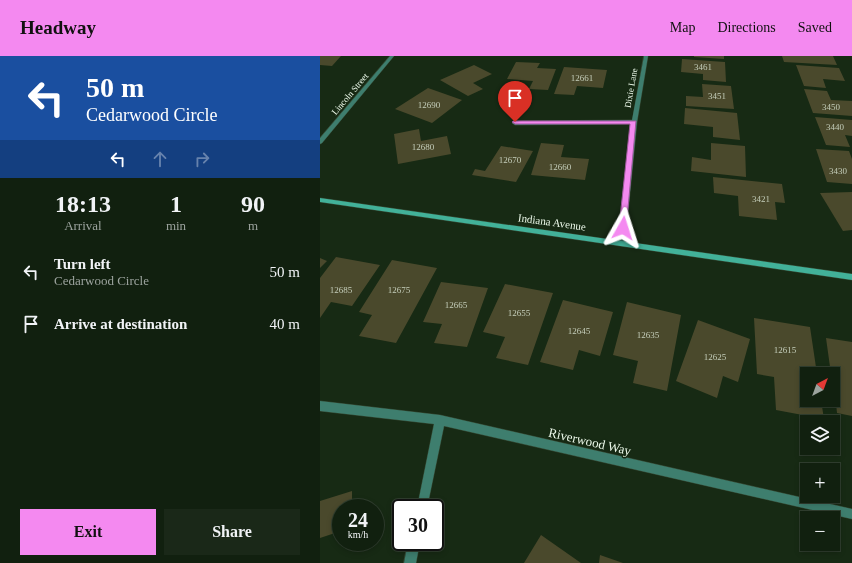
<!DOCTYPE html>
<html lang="en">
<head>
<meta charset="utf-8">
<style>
  body { margin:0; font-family:"Times New Roman",serif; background:#1a2818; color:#f1f3f6; height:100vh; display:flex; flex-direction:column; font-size:15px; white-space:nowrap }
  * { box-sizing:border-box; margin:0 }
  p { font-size:13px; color:#9ca39e }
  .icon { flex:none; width:22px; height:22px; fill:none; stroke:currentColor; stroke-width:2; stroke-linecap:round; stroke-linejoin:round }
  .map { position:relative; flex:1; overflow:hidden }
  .sheet { display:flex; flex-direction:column; background:#11200f; width:320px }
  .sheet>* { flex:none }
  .top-card { background:#1a4fa0; color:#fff; overflow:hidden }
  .needle { width:26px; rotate:41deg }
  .tools { position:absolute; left:480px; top:311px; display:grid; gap:8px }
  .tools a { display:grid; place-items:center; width:40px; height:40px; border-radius:0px; background:#11200f; box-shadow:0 2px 6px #0003,0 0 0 1px #303e2f; font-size:20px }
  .speed { position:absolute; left:12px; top:443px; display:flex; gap:8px; font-size:20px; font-weight:700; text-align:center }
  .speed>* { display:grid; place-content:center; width:52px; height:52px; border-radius:50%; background:#11200f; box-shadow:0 2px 6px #0003,0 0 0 1px #303e2f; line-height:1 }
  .speed small { font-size:10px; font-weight:400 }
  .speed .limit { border:2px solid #111; border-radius:6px; background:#fff; color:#111 }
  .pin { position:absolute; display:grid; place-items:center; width:34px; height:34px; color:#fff; margin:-41px -17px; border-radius:50% 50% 50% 0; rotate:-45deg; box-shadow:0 0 4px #0007 }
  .pin .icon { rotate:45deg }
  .me { position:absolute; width:44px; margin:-22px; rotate:6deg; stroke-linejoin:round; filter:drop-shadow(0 0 3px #0008) }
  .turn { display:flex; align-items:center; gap:14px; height:84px; padding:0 20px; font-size:18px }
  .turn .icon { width:52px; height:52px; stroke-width:2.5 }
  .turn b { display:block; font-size:28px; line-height:34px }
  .lanes { display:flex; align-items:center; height:38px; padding:0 20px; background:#0003; justify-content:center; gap:20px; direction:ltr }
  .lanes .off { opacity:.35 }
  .eta { display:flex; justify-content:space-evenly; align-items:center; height:68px; text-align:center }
  .eta b { font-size:24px; font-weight:600; line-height:28px }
  .action { display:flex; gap:8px; margin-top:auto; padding:8px 20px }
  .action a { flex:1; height:46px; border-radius:0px; background:#f489f0; color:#111; font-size:16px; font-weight:600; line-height:46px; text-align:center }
  .action a+a { background:#1a2818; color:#f1f3f6 }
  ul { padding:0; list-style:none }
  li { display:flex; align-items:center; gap:12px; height:52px; padding:0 20px }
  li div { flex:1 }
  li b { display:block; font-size:15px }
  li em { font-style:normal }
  header { display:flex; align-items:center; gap:24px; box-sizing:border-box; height:56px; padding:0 20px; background:#f489f0; color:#111 }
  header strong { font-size:19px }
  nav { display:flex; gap:22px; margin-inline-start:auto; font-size:14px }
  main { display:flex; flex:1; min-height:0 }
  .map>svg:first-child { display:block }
</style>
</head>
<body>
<header>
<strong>Headway</strong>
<nav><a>Map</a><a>Directions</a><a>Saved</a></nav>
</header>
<main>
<section class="sheet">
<div class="top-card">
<div class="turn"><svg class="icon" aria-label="left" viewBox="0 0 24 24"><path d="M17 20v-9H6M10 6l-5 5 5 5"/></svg><div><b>50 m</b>Cedarwood Circle</div></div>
<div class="lanes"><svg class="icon" aria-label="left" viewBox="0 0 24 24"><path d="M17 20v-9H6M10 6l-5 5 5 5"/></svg><svg class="icon off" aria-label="ahead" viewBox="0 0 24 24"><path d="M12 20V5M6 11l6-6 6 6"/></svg><svg class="icon off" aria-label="right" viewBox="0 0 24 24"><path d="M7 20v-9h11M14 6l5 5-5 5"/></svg></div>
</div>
<div class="eta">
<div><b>18:13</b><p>Arrival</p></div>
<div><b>1</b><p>min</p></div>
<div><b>90</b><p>m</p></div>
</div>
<ul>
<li><svg class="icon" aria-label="left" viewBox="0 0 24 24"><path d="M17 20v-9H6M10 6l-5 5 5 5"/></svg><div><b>Turn left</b><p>Cedarwood Circle</p></div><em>50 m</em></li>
<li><svg class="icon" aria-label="arrive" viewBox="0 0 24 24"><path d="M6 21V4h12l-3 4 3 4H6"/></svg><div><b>Arrive at destination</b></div><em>40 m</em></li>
</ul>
<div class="action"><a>Exit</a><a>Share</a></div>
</section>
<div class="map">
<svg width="532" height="507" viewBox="0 0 532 507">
  <rect width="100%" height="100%" fill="#172a14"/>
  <g fill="#4a492c">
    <polygon points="0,0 21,0 12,10 0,9"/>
    <polygon points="374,0 404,0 404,3 374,1"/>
    <polygon points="462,0 513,0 517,9 464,6"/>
    <polygon points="362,3 405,6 406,26 383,24 383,18 361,16"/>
    <polygon points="196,6 220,7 217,12 236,13 228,34 209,33 213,25 187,23"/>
    <polygon points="154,9 172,18 153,27 163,33 148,40 120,24"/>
    <polygon points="476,9 519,12 525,25 503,23 506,32 484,30"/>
    <polygon points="244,11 287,14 283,32 257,30 254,39 234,38"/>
    <polygon points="382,28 411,30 414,53 366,50 366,40 383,41"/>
    <polygon points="108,32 142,44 112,67 75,53"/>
    <polygon points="484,33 507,35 511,44 532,45 532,60 493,57"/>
    <polygon points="365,52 417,57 420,84 393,81 393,71 364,68"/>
    <polygon points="495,61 532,64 532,80 525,79 530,91 506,89"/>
    <polygon points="99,73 101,85 127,80 131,98 78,108 74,78"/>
    <polygon points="221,87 244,89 241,101 269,103 265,124 211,119"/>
    <polygon points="391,87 425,90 426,121 371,115 372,101 391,104"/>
    <polygon points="181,90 213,95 196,126 152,119 155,113 165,115"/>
    <polygon points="496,93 529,95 532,103 532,128 507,126"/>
    <polygon points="393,121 462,128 465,147 455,146 457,164 419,160 418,140 394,137"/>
    <polygon points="532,136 532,174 523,175 500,137"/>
    <polygon points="16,201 60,209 32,250 11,246 0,262 0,222"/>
    <polygon points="0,202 7,205 0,212"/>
    <polygon points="72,204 117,212 76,287 39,280 52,259 39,256"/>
    <polygon points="121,226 168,232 147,291 114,287 122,268 103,266"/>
    <polygon points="185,228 233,237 208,309 176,302 185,281 163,276"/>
    <polygon points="243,244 293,256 280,300 259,294 253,314 220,306"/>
    <polygon points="307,246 361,259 347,335 313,327 318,305 293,299"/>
    <polygon points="434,262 490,271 497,318 487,318 487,344 501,344 504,363 456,354 454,321 437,318"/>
    <polygon points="378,264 430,283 418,326 403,320 397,342 356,325"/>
    <polygon points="506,282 532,286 532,360 517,357 513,318 511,318"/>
    <polygon points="32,435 32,452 21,452 21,475 0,482 0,445"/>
    <polygon points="221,479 261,507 204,507"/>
    <polygon points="280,499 303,507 279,507"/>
  </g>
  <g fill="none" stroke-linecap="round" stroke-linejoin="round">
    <defs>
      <g id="street">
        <polygon points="70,0 74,0 2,87 0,88 0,82"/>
        <polygon points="324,0 328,0 317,66 305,187 301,190 297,187 311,68 195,69 192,67 195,65 312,64"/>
        <polygon points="0,345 120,359 532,453 532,463 124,370 107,452 97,452 114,368 0,355"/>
        <polygon points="88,486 100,486 96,507 84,507"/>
      </g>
      <polygon id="secondary" points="0,142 532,218 532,224 0,146"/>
    </defs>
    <use href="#street" stroke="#354732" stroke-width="1"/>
    <use href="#secondary" stroke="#354732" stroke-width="1"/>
    <use href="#street" fill="#3e7e6e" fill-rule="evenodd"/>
    <use href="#secondary" fill="#42b199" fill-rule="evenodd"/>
  </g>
  <polygon fill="#f489f0" stroke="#9f599c" points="193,65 316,65 306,174 300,174 299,172 310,68 195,68 192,66"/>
  <g text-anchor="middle" stroke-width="3" stroke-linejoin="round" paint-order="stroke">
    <g font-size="9" fill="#c4cdba">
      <text x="383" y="14">3461</text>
      <text x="262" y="25">12661</text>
      <text x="397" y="43">3451</text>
      <text x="109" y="52">12690</text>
      <text x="511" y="54">3450</text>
      <text x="515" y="74">3440</text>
      <text x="103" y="94">12680</text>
      <text x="190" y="107">12670</text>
      <text x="240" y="114">12660</text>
      <text x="518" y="118">3430</text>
      <text x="441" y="146">3421</text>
      <text x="21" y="237">12685</text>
      <text x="79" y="237">12675</text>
      <text x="136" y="252">12665</text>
      <text x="199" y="260">12655</text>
      <text x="259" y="278">12645</text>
      <text x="328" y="282">12635</text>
      <text x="465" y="297">12615</text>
      <text x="395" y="304">12625</text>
    </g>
    <g font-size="9" fill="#ecf9ea" stroke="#172a14">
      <text transform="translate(311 32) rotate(-80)" y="3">Dixie Lane</text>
      <text transform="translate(30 38) rotate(-50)" y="3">Lincoln Street</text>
    </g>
    <g font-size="11" fill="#ecf9ea" stroke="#172a14">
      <text transform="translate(232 166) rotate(8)" y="4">Indiana Avenue</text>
    </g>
    <g font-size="13" fill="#ecf9ea" stroke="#172a14">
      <text transform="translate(270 385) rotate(13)" y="5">Riverwood Way</text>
    </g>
  </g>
</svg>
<div class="tools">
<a><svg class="needle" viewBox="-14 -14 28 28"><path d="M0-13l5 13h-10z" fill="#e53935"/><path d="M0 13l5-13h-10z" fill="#9ca39e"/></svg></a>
<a><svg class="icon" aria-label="layers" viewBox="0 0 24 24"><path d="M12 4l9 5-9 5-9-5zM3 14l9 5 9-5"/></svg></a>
<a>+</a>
<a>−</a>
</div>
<div class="speed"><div>24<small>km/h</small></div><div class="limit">30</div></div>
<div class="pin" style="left:195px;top:66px;background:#d93025"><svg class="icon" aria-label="arrive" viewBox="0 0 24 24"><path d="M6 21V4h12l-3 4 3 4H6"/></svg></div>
<svg class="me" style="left:303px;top:172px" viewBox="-20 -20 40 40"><path d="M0-17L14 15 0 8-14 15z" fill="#f489f0" stroke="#fff" stroke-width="4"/></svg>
</div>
</main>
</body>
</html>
